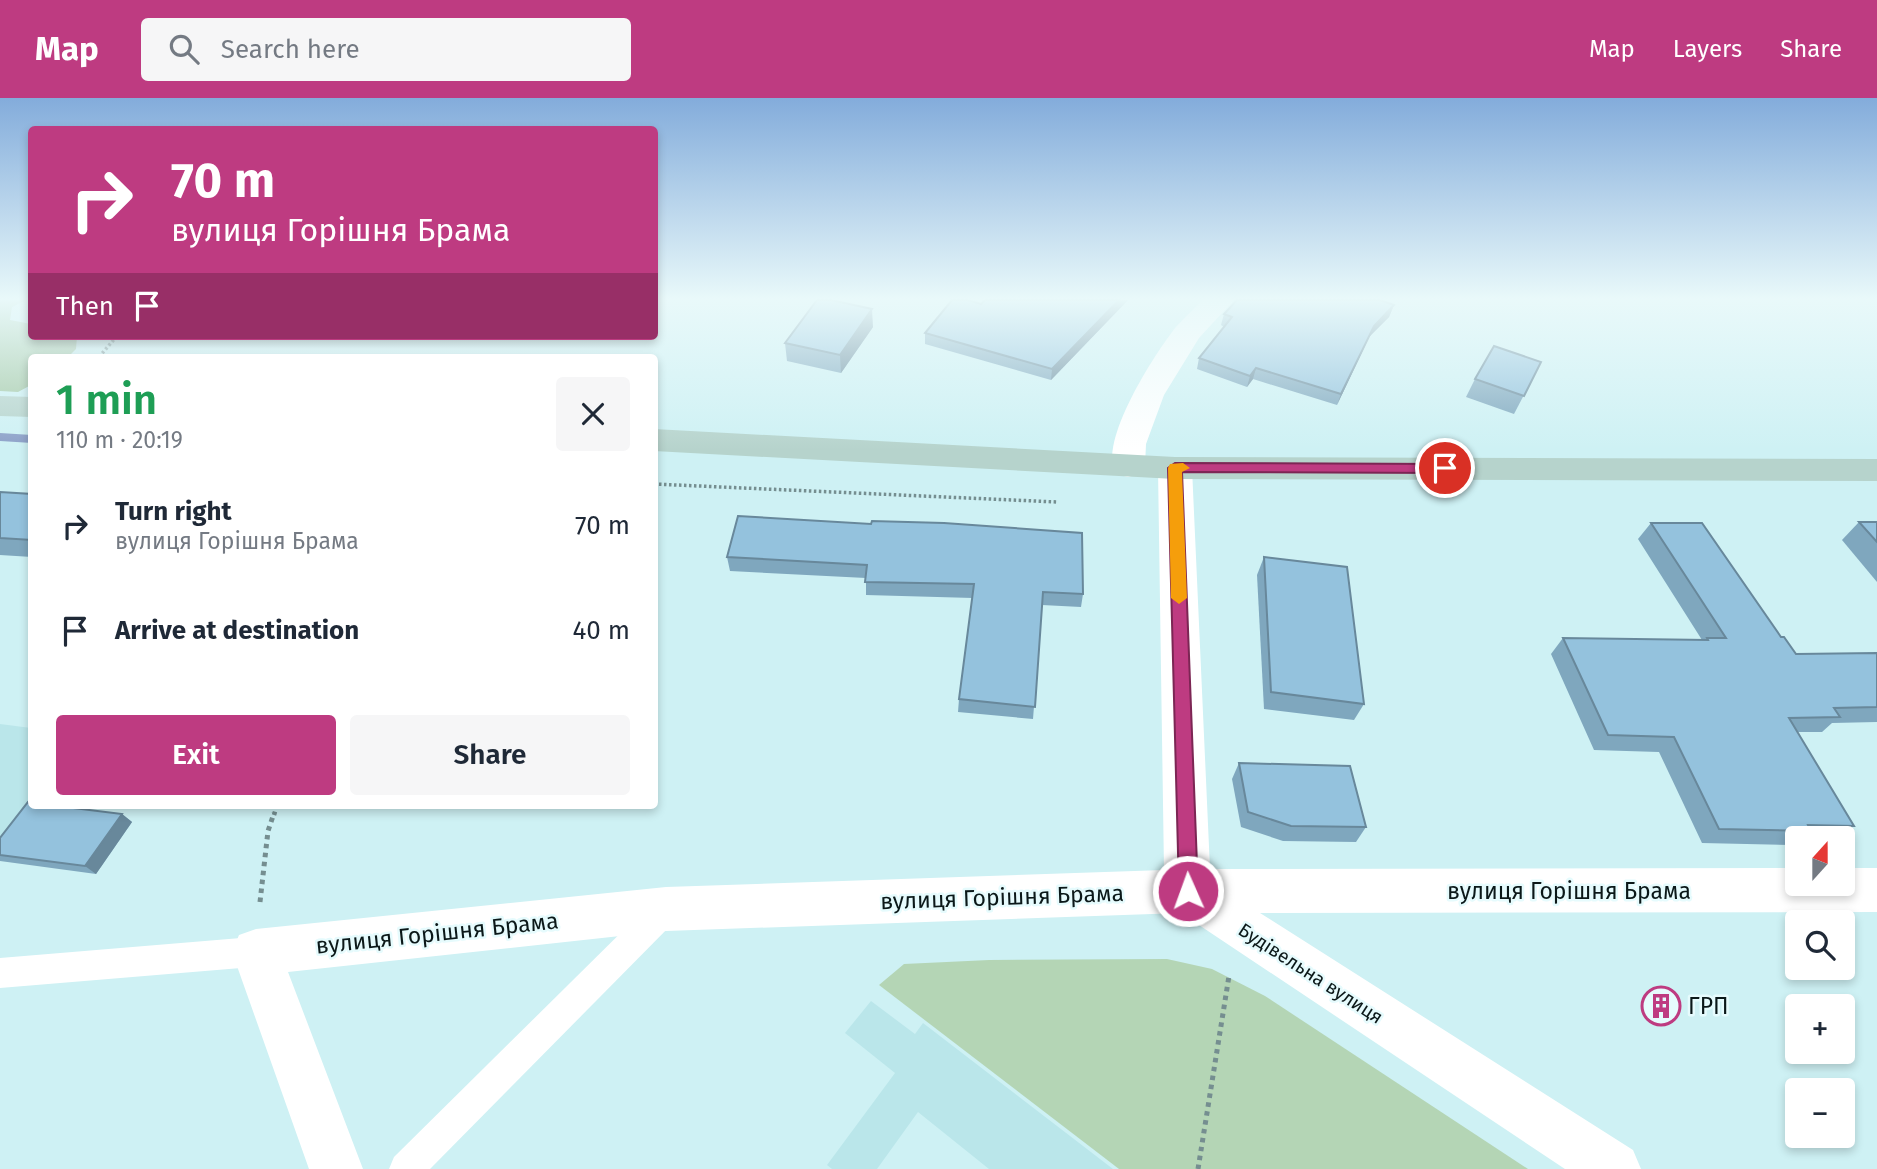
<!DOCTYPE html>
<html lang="en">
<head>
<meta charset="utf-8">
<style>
  body { margin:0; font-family:"Fira Sans",sans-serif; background:#f6f6f7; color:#1f2937; height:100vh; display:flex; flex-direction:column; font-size:26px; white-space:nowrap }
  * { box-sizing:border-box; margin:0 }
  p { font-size:23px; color:#747a83 }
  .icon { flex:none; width:38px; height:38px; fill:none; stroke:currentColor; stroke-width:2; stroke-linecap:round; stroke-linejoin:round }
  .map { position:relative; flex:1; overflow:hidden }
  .side { position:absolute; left:28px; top:256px; width:630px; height:455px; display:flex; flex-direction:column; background:#fff; border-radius:7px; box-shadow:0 4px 10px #0003 }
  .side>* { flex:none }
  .banner { position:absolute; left:28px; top:28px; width:630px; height:214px; border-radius:7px; box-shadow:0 4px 10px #0003; background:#be3b81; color:#fff; overflow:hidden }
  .needle { width:46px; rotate:21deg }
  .tools { position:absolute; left:1785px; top:728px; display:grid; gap:14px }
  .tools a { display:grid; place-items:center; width:70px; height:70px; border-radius:7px; background:#fff; box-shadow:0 4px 10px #0003; font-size:35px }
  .pin { position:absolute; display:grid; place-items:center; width:60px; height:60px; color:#fff; margin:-30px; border:4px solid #fff; border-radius:50%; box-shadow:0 2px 7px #0007 }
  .me { position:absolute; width:77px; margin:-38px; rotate:358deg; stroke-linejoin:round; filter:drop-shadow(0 0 5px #0008) }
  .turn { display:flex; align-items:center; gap:24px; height:147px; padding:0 28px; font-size:32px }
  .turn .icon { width:91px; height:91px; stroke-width:2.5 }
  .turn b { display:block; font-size:49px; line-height:60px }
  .then { display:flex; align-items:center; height:66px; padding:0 28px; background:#0003; gap:14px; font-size:26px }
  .round { display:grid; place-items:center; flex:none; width:74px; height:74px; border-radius:7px; background:#f6f6f7 }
  .head { display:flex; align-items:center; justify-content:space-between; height:119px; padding:0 28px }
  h1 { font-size:42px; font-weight:600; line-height:52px; color:#1e9e55 }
  .primary-button { display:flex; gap:14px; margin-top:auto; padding:14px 28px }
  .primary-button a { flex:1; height:80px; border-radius:7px; background:#be3b81; color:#fff; font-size:28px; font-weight:600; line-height:80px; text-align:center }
  .primary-button a+a { background:#f6f6f7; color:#1f2937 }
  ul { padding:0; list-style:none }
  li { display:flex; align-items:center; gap:21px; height:105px; padding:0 28px }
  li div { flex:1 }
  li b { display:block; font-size:26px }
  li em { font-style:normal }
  header { display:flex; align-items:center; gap:42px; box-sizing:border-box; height:98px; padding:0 35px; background:#be3b81; color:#fff }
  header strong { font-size:33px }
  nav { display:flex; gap:38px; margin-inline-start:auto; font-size:24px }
  .search { width:490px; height:63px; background:#f6f6f7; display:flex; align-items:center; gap:18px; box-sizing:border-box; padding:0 24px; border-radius:7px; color:#747a83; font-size:26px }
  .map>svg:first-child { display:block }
</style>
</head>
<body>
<header>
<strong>Map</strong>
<div class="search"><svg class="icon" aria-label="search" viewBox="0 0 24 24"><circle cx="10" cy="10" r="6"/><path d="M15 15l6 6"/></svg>Search here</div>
<nav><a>Map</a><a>Layers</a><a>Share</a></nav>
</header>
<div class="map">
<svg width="1877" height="1071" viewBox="0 0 1877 1071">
  <rect width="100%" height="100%" fill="#cef1f4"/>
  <g fill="#bae6ea">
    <polygon points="0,626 31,630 31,704 0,745"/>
    <polygon points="871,903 915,936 923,925 1113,1071 989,1071 918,1014 877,1071 832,1071 827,1067 895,975 845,935"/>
  </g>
  <polygon fill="#b4d5b5" points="1167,861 1212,871 1265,898 1528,1071 1119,1071 879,887 904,866 989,862"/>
  <polygon fill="#a3c7a4" points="0,202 26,202 12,209 10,222 31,226 32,238 77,238 76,251 68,259 32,259 31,287 18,294 0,293"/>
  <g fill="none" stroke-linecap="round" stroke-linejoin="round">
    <polygon fill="#8ca0c8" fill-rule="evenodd" points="0,335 32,337 32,345 0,343"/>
    <g stroke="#758e90" stroke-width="3.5" stroke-dasharray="2.5 2.5" stroke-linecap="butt">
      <polyline points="99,259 117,238"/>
      <polyline points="654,386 1057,404"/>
    </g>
    <polyline stroke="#758e90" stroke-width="4.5" stroke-dasharray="3.5 3.5" stroke-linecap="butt" points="274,717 277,707"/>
    <g stroke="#758e90" stroke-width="5" stroke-dasharray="4.5 4.5" stroke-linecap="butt">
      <polyline points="260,804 268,733 274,715"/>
      <polyline points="1198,1071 1229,878"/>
    </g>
    <g fill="#fff" fill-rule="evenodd">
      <polygon points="665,798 676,802 680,812 676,822 430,1071 389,1071 394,1059 654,802"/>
      <polygon points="266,838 277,842 281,853 277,864 266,868 0,890 0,860"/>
    </g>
    <g fill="#fff" fill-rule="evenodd">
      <path d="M1203,202H1234L1199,240L1164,297L1146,346L1145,368L1140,376L1128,379L1116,376C1097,345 1155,255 1176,229C1184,220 1194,211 1203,202Z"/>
      <polygon points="1175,359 1187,362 1192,370 1210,771 1797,770 1797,786 1843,786 1843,770 1877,770 1877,814 1260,815 1633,1052 1641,1071 1565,1071 1181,815 666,833 288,874 363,1071 309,1071 232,854 239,837 256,831 666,789 1164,772 1158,370 1163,362"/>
    </g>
    <g fill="#b6d3cc" fill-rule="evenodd">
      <polygon points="0,298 32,299 32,319 0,318"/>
      <polygon points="654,331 1175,359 1877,361 1877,383 1175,381 654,353"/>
    </g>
  </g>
  <g fill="#7fa7be">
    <polygon points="985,202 1128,202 1051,282 925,246 925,235 981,206"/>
    <polygon points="1394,207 1389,219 1369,239 1337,307 1253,281 1247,289 1197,271 1199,260 1224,229 1221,227 1224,216"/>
    <polygon points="873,229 841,275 787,263 785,245"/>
    <polygon points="1541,264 1514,316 1466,299 1475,281"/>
    <polygon points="0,394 32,396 32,459 0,457"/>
    <polygon points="738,418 1083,496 1081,509 1042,507 1033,621 958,614 959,601 973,500 866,497 866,480 730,473 727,459"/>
    <polygon points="1859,424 1877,424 1877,484 1842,442"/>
    <polygon points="1651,425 1781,539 1796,556 1877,555 1877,624 1832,625 1822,634 1797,634 1854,728 1837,740 1797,740 1797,743 1792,747 1702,745 1659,654 1594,652 1551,556 1563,540 1702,542 1638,441"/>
    <polygon points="1264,459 1364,606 1354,622 1264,611 1257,477"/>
    <polygon points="1239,665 1366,729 1356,744 1283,743 1241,729 1232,681"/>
    <polygon points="122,716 132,724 96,776 0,763 0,740"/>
  </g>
  <g fill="#68889b">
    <polygon points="1119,202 1128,202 1051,282 1052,271"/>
    <polygon points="1394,207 1389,219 1369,239 1337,307 1341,296 1374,228"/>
    <polygon points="872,211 873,229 841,275 840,257"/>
    <polygon points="1256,270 1253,281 1247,289 1250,278"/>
    <polygon points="122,716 132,724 96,776 85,768"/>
  </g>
  <g fill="#94c2dd" stroke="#68889b" stroke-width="2">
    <polygon points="817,202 831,202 872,211 840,257 785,245"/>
    <polygon points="952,202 968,202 981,206 985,202 1119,202 1052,271 925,235"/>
    <polygon points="1237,202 1380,202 1394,207 1374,228 1341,296 1256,270 1250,278 1199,260 1232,219 1224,216"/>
    <polygon points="1494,248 1541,264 1524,298 1475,281"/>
    <polygon points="0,394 32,396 31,402 32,402 32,442 0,440"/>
    <polygon points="738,418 871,426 872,423 944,425 1082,435 1083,496 1043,494 1035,609 959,601 974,486 865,484 867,467 727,459"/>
    <polygon points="1859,424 1877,424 1877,444"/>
    <polygon points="1651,425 1702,425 1781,539 1784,539 1796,556 1877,555 1877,609 1834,610 1840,619 1789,620 1854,728 1808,727 1811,733 1719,731 1674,639 1608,637 1563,540 1708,542 1707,540 1726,540"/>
    <polygon points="1264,459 1347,469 1364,606 1271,594"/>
    <polygon points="1239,665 1350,668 1366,729 1291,728 1248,714"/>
    <polygon points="28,704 32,705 32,707 49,707 122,716 85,768 0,757 0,740"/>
  </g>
  <linearGradient id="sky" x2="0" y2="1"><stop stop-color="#83acdb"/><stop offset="0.57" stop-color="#e9f9fa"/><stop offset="1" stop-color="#e9f9fa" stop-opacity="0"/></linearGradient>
  <rect width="1877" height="352" fill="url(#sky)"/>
  <polygon fill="#be3b81" stroke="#7c2654" stroke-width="2" points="1175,365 1445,366 1452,370 1445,375 1182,374 1198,793 1195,799 1188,802 1182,799 1179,793 1168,370"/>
  <polygon fill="#f59e0b" points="1183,365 1190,370 1182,374 1187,500 1179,506 1171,500 1168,370 1170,366"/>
  <defs>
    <symbol id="building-ring" viewBox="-11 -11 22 22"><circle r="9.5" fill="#e6fbfd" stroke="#be3b81" stroke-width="1.5"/><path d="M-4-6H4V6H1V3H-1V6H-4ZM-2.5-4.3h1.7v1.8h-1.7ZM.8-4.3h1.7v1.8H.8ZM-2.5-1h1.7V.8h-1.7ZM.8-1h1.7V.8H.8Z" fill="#be3b81"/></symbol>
  </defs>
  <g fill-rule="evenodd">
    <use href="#building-ring" x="1639" y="886" width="44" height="44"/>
  </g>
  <g text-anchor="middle" stroke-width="5" stroke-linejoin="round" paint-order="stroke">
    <g font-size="19" fill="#0b1819" stroke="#e6fbfd">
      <text transform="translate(1311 875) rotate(33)" y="7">Будівельна вулиця</text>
    </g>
    <g font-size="23" fill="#0b1819" stroke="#e6fbfd">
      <text x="1569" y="801">вулиця Горішня Брама</text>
      <text transform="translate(1002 799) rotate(-2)" y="8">вулиця Горішня Брама</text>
      <text transform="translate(437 835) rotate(-6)" y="8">вулиця Горішня Брама</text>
    </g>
    <g font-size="23" fill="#0b1819" stroke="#e6fbfd" text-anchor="start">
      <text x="1688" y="916">ГРП</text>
    </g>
  </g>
</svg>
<div class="tools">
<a><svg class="needle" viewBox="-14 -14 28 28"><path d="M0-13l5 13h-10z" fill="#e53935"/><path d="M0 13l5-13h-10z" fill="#747a83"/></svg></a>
<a><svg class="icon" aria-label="search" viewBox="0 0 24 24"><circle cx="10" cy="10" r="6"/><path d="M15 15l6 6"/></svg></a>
<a>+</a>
<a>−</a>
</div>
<div class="pin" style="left:1445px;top:370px;background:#d93025"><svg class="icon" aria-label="arrive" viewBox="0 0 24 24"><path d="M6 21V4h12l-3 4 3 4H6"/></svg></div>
<svg class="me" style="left:1188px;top:793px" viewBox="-20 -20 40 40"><circle r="17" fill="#be3b81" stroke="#fff" stroke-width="3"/><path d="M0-11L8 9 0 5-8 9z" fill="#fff"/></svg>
<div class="banner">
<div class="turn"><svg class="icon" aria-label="right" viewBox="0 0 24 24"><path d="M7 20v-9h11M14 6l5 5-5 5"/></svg><div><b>70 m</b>вулиця Горішня Брама</div></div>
<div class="then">Then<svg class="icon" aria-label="arrive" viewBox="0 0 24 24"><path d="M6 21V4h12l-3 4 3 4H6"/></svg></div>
</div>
<section class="side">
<div class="head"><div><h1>1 min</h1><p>110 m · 20:19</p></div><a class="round"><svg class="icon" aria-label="close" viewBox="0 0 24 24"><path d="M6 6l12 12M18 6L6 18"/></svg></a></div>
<ul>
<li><svg class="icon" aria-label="right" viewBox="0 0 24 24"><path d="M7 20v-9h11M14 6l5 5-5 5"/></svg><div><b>Turn right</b><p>вулиця Горішня Брама</p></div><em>70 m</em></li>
<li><svg class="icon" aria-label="arrive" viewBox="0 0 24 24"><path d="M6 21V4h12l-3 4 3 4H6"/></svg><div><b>Arrive at destination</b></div><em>40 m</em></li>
</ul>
<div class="primary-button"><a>Exit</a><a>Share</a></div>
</section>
</div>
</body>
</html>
